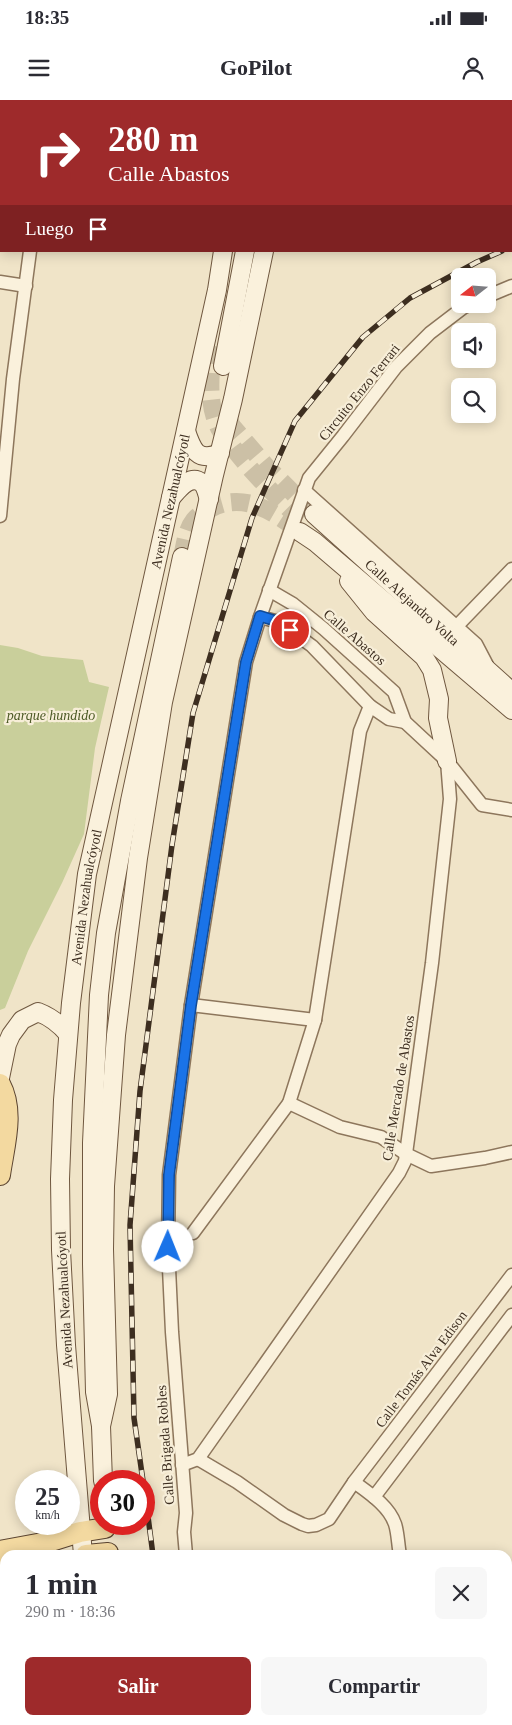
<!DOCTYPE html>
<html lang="es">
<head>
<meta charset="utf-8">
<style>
  body { margin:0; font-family:Georgia,serif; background:#f7f7f7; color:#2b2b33; height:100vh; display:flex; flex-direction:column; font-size:19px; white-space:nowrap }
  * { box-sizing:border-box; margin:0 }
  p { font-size:16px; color:#7c7c81 }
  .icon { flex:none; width:28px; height:28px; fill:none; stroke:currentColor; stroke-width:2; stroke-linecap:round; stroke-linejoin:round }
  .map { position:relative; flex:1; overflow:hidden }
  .side { position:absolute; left:0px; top:1450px; width:512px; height:175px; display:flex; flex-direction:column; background:#fff; border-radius:15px 15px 0 0; box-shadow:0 2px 12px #0003 }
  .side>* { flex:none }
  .banner { position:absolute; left:0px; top:0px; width:512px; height:152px; box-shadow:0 2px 12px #0003; background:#9e2a2b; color:#fff; overflow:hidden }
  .needle { width:32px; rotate:253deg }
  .buttons { position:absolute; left:451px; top:168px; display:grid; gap:10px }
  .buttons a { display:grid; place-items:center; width:45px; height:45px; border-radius:8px; background:#fff; box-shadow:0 2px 12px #0003; font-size:25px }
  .speed { position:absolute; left:15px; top:1370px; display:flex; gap:10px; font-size:25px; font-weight:700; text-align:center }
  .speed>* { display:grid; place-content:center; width:65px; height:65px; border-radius:50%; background:#fff; box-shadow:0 2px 12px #0003; line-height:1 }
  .speed small { font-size:12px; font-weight:400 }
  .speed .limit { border:8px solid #d22; background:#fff; color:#111 }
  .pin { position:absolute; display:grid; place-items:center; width:42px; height:42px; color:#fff; margin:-21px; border:2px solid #fff; border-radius:50%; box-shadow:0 1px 5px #0007 }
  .me { position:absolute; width:55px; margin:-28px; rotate:1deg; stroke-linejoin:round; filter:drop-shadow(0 0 4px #0008) }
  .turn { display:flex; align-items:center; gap:18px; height:105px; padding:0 25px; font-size:22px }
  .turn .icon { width:65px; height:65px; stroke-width:2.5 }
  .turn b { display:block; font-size:35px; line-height:42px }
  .then { display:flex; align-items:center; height:48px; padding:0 25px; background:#0003; gap:10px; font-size:19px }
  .round { display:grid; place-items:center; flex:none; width:52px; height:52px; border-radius:8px; background:#f7f7f7 }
  .overview { display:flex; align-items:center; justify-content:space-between; height:85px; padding:0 25px }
  h1 { font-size:30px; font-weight:600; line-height:38px }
  .cta { display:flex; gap:10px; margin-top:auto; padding:10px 25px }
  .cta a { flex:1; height:58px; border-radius:8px; background:#9e2a2b; color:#fff; font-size:20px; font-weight:600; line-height:58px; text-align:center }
  .cta a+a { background:#f7f7f7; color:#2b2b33 }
  .status { display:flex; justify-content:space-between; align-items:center; height:35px; padding:0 25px; background:#fff; direction:ltr }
  .status svg { height:14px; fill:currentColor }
  header { display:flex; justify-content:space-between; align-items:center; height:65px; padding:0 25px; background:#fff; font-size:22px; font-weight:600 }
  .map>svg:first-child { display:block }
</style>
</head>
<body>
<div class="status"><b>18:35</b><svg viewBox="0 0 49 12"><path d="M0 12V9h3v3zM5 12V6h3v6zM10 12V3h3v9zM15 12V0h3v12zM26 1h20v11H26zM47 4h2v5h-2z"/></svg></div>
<header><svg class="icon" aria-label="menu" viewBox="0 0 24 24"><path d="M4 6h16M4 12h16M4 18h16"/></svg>GoPilot<svg class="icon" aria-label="person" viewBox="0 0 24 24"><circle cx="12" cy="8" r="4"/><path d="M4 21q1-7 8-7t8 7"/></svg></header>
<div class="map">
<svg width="512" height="1625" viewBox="0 0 512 1625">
  <rect width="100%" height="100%" fill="#f0e4c8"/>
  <polygon fill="#c9cf9b" points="0,545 18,548 42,556 83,560 89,582 109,587 95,648 84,734 62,783 28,851 5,908 0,910"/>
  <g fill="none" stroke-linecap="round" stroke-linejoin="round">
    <g stroke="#ccc0a6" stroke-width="18" stroke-dasharray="18 9" stroke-linecap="butt">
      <path d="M214,246C210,272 207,301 218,326C220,331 225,337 229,342C250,372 278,397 304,424"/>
      <polyline points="229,320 232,326 266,366 314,414"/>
      <path d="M182,457C185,445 186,430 194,420C198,415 205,412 210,409C243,391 273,411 299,431"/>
    </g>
    <defs>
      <g id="minor">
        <polyline points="47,1 47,0"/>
        <polyline points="445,1 445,0"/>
        <polyline points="0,2 1,2"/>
        <polyline points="0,89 1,89"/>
        <polyline points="511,111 512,111"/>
        <polyline points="0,182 26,186"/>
        <polyline points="488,196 512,186"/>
        <polyline points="304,390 476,544 487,565"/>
        <polyline points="0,416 13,279 30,151"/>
        <polyline points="269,490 293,504 324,529 394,592 405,622 447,661 482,705 512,710"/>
        <polyline points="260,517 279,522 312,546 370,606 389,619 405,622"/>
        <polyline points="456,527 512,469"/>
        <polyline points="191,905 315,920"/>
        <polyline points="289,1003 340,1027 381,1037 406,1054 431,1066 485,1058 512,1052"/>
        <polyline points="193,1133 289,1003 315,920 360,631 370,606"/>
        <path d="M198,1359L237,1382L284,1415L302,1424L308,1426L316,1425L329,1419L354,1382C369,1393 389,1406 395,1424C398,1433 398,1445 400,1455"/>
        <polyline points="182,1365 198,1359 399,1073 405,1061 432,863 450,699 447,661"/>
        <polyline points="354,1382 512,1175"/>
        <polyline points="374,1397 512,1215"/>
        <polyline points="186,1455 184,1432 186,1413 172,1232 168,1147 169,1075 191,905 246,562 260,517 309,378 343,336 396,267 430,233 464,207 471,204"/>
        <polyline points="216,1620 217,1625"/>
        <polyline points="426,1620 427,1625"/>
      </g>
      <g id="secondary">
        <polyline points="227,0 227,1"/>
        <polyline points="243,1 243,0"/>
        <polyline points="256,1 256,0"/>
        <polyline points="278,1 278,0"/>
        <polyline points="223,266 245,151"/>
        <path d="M186,331C192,349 197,363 220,353"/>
        <path d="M171,398C178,390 190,373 202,383C206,387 207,394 209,399"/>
        <path id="s1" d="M314,414L512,592"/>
        <polyline points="300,432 315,442 512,610"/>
        <polyline points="349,481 374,512 424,557 432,570 439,599 438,618 447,661"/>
        <path d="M0,978L7,944L11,935L22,920L38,912C51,917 59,923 68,934"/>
        <polyline points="101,1326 108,1294 104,1149 105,1086 116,935 138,758 163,602 214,375 233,299 264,151"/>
        <polyline points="103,1381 101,1326 95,1292 92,1164 92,1043 99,895 106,833 130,701 182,457"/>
        <path id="s2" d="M83,1455L66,1245L61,1150L60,1079L63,1000L71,903L87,774L92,752L178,366L217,190L223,151"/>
        <polyline points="99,1620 100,1625"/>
        <polyline points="123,1620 124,1625"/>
      </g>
      <g id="primary">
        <path d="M0,984C15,1012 4,1046 0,1075"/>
        <polyline points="0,1451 48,1442 80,1432 105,1428"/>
        <polyline points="86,1455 108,1453"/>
        <polyline points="0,1471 5,1470"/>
      </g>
    </defs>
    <use href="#minor" stroke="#8d765c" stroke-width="15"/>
    <use href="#secondary" stroke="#6f573f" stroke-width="20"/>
    <use href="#primary" stroke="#5b4430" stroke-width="22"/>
    <use href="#minor" stroke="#faf1dc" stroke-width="12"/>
    <use href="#secondary" stroke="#faf1dc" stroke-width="18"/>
    <use href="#primary" stroke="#f3d9a0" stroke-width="20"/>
    <defs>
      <g id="rail">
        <polyline points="511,147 512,147"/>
        <polyline points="143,1381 134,1318 130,1125 140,991 172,745 193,613 252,418 295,321 363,237 410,198 477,162 502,151"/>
        <polyline points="144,1386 153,1455"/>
        <polyline points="181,1620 183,1625"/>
      </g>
    </defs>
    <use href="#rail" stroke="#3d2e20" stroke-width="5.5"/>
    <use href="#rail" stroke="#f7eed8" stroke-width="4" stroke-dasharray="11" stroke-linecap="butt"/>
  </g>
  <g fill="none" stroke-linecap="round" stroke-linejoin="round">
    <defs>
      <polyline id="route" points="168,1147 169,1075 191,905 246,562 260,516 279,522 290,530"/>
    </defs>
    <use href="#route" stroke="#114b97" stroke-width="12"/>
    <use href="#route" stroke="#1a73e8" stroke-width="9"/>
  </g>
  <g text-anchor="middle" stroke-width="4.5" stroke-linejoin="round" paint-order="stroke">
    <g font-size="14" fill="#3d2e20" stroke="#f7eed8">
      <text transform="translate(359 292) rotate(-51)" y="5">Circuito Enzo Ferrari</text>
      <text dy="5" stroke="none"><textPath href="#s2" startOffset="1065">Avenida Nezahualcóyotl</textPath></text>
      <text dy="5" stroke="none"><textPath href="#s1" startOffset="132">Calle Alejandro Volta</textPath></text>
      <text transform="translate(355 537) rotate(41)" y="5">Calle Abastos</text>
      <text dy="5" stroke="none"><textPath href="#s2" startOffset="660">Avenida Nezahualcóyotl</textPath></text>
      <text transform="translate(398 988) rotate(-81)" y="5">Calle Mercado de Abastos</text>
      <text transform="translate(64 1200) rotate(-93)" y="5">Avenida Nezahualcóyotl</text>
      <text transform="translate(421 1269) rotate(-53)" y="5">Calle Tomás Alva Edison</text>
      <text transform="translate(165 1345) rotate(-94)" y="5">Calle Brigada Robles</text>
    </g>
    <g font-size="14" font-style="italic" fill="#4d5a26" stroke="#f7eed8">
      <text x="51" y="620">parque hundido</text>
    </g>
  </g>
</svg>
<div class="buttons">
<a><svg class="needle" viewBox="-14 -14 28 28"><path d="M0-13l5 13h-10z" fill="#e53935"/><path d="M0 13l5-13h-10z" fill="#7c7c81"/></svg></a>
<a><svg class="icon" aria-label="sound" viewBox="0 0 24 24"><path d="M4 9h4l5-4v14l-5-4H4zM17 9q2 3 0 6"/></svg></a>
<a><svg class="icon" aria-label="search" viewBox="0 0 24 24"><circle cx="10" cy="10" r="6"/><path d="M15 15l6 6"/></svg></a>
</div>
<div class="speed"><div>25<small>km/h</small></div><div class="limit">30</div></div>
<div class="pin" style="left:290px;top:530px;background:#d93025"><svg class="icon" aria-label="arrive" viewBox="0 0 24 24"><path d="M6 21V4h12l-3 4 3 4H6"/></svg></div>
<svg class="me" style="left:168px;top:1147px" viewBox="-20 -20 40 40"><circle r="19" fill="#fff"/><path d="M0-13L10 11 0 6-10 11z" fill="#1a73e8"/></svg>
<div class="banner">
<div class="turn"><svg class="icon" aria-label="right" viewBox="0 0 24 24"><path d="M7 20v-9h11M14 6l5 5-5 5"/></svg><div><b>280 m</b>Calle Abastos</div></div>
<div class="then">Luego<svg class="icon" aria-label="arrive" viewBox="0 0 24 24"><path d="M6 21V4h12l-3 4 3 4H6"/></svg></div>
</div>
<section class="side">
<div class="overview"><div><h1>1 min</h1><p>290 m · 18:36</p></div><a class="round"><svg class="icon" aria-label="close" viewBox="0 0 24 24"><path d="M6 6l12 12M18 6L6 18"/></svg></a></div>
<div class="cta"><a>Salir</a><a>Compartir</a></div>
</section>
</div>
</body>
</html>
